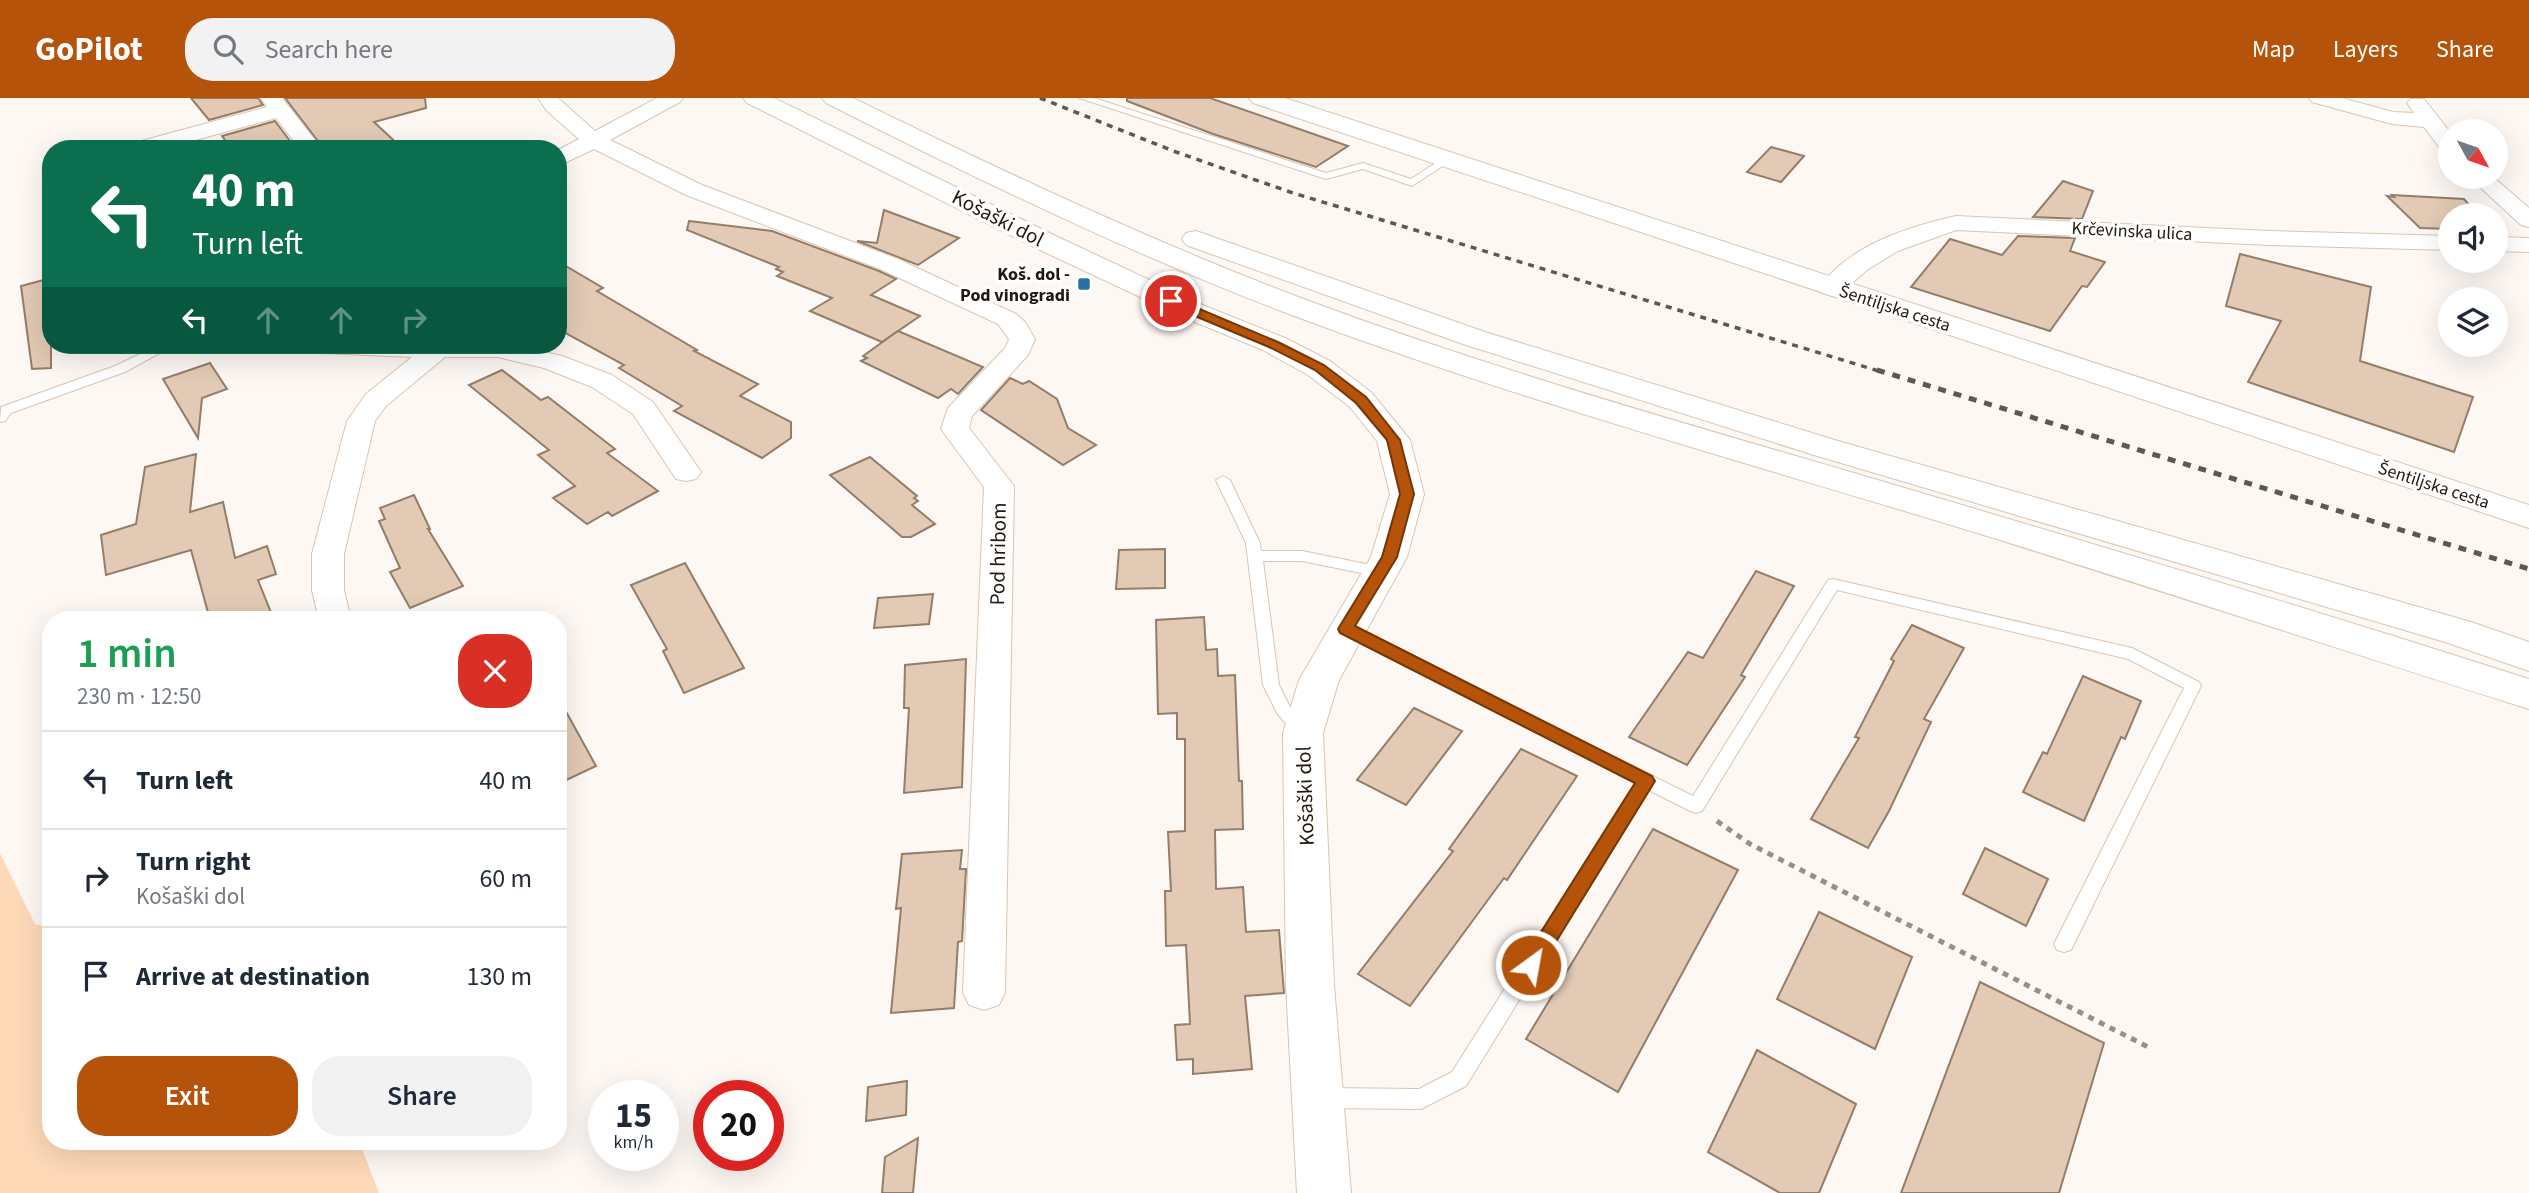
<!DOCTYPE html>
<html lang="en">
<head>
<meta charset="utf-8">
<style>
  body { margin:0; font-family:"Source Sans 3",sans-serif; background:#f2f2f3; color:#1f2937; height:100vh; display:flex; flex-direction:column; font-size:26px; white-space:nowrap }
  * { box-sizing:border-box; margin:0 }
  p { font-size:23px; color:#747a83 }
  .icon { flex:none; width:38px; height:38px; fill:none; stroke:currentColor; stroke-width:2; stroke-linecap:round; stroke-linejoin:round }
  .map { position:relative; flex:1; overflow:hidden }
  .drawer { position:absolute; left:42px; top:513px; width:525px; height:539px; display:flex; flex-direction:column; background:#fff; border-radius:28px; box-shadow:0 7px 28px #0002 }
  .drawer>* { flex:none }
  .guide { position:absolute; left:42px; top:42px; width:525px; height:214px; border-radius:28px; box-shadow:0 7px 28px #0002; background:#0b6e4f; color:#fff; overflow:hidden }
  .needle { width:46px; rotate:130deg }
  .fabs { position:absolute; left:2438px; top:21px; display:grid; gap:14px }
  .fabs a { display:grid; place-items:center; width:70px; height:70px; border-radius:50%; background:#fff; box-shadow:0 7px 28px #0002; font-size:35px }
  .speed { position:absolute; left:588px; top:982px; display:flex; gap:14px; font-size:35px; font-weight:700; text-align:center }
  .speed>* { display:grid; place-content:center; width:91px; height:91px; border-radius:50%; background:#fff; box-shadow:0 7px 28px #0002; line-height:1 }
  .speed small { font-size:18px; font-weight:400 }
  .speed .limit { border:10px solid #d22; background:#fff; color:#111 }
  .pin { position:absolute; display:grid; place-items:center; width:60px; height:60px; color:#fff; margin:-30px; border:4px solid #fff; border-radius:50%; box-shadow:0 2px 7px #0007 }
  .me { position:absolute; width:77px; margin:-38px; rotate:32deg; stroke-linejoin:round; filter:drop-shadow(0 0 5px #0008) }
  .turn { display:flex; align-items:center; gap:24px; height:147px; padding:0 35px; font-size:32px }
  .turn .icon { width:91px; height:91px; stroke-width:2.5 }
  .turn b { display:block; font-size:49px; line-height:60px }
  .lanes { display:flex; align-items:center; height:66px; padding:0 35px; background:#0003; justify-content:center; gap:35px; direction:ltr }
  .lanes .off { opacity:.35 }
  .round { display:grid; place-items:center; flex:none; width:74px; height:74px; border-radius:28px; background:#f2f2f3 }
  .headline { display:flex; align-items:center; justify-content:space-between; height:119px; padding:0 35px }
  h1 { font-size:42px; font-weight:600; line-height:52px; color:#1e9e55 }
  .action { display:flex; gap:14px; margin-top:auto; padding:14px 35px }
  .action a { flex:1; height:80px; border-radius:28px; background:#b45309; color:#fff; font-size:28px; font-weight:600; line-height:80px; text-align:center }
  .action a+a { background:#f2f2f3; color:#1f2937 }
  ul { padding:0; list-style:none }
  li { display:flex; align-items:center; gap:21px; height:98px; padding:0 35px; border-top:2px solid #e0e1e3 }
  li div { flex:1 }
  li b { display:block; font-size:26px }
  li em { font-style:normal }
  header { display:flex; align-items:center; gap:42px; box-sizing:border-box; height:98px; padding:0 35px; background:#b45309; color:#fff }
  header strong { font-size:33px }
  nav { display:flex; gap:38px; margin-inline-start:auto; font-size:24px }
  .search { width:490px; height:63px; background:#f2f2f3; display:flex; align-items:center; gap:18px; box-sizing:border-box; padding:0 24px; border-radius:28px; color:#747a83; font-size:26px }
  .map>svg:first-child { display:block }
</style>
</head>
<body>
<header>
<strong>GoPilot</strong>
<div class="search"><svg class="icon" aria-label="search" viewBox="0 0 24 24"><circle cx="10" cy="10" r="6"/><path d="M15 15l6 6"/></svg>Search here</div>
<nav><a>Map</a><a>Layers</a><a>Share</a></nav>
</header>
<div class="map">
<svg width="2529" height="1095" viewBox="0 0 2529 1095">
  <rect width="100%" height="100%" fill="#fef8f4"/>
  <polygon fill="#fdd9b8" points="0,755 35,826 51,830 51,1043 359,1043 379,1095 0,1095"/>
  <g fill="#e2cab4" stroke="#947d69" stroke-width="2">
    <polygon points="191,0 258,0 263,7 209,22"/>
    <polygon points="285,0 425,0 426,10 374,24 403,51 324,51"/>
    <polygon points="1127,0 1210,0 1348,48 1316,69 1213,36 1127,3"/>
    <polygon points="275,23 296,51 232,51 222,38"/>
    <polygon points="1771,49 1804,58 1781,84 1747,74"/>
    <polygon points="2063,83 2093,93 2082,121 2033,119"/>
    <polygon points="2392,97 2464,101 2478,117 2450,117 2450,131 2420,130 2387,98 2394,99"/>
    <polygon points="884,112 959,140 918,167 857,143 877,145"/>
    <polygon points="689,123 772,133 879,173 896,181 871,197 920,218 882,244 810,213 832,200 777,178 783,174 776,171 779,169 687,132"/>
    <polygon points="2018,138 2075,140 2070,153 2105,164 2087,189 2082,188 2050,233 1911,189 1950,141 2002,157"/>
    <polygon points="2240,156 2371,189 2360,263 2473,299 2454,354 2248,284 2281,223 2226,208"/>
    <polygon points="559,164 603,190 597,193 697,252 694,253 758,286 740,298 791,324 791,340 762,360 674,313 682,308 619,270 624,267 558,231"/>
    <polygon points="51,180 51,270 32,271 21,188"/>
    <polygon points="898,233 983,269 958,296 951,291 938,300 861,263 867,260 863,258"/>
    <polygon points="210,265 227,291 202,300 198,340 163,281"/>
    <polygon points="502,272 541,302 548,299 615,351 607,355 658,393 612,418 608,414 587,426 553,400 575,388 538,357 549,352 469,287"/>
    <polygon points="1010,280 1023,286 1029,283 1057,301 1068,330 1096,347 1063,367 981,312"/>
    <polygon points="196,356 190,414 223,404 235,460 267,448 276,476 258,482 274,522 210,522 191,452 106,477 101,437 136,426 145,369"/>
    <polygon points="870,359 917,398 914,400 918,403 912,407 935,426 911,439 902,439 830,377"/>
    <polygon points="414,397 430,431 428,431 463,488 410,510 390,474 400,470 379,423 385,421 380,410"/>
    <polygon points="1165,451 1165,490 1116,491 1119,452"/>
    <polygon points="685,465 744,570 684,595 663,553 667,551 631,487"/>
    <polygon points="1756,473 1794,488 1741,577 1745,579 1687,667 1629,639 1688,554 1703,560"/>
    <polygon points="933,496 929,526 874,530 878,500"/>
    <polygon points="1204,519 1206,552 1217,551 1218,578 1235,577 1239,683 1242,683 1243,731 1215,732 1216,791 1243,789 1246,834 1279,832 1284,895 1245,898 1252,971 1193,976 1193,961 1177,962 1175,927 1190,926 1186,847 1166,848 1165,793 1171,793 1168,734 1185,733 1185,641 1177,641 1177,615 1158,616 1156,522"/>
    <polygon points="1912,527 1964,550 1924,621 1931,624 1889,713 1868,750 1811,721 1859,640 1855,639 1894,563 1891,561"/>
    <polygon points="966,561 962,689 904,695 909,610 904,610 905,567"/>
    <polygon points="2083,578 2141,603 2125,641 2121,639 2084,723 2023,694 2043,654 2047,656"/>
    <polygon points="558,599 596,668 558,686"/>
    <polygon points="1414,610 1462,633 1406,707 1357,682"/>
    <polygon points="1521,651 1577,678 1507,782 1504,780 1410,908 1358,876 1453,753 1449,751"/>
    <polygon points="1653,731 1738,772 1618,994 1526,941"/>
    <polygon points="1985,750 2048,781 2026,828 1963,796"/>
    <polygon points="962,752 960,771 966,771 962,843 958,844 954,910 891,915 901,810 896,811 902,756"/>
    <polygon points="1819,814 1912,859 1875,951 1777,901"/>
    <polygon points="1980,884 2104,945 2059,1095 1901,1095"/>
    <polygon points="1757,952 1856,1006 1819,1095 1780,1095 1708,1054"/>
    <polygon points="907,983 906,1017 866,1023 868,989"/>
    <polygon points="918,1040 913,1095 882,1095 885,1059"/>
  </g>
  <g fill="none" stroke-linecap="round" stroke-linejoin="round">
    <defs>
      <g id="lane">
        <polygon points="1079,0 1094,0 1326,75 1363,65 1411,81 1443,60 1452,62 1412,88 1363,71 1326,81"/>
        <polygon points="159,247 174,247 125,274 11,315 5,323 0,324 1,309 115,268"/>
        <polygon points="1223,378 1230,382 1260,445 1261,453 1302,453 1381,469 1388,474 1381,479 1302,463 1263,463 1279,587 1289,607 1309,633 1307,637 1295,637 1277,615 1263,587 1246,445 1216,382"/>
        <polygon points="1833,481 2132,550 2199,584 2201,588 2071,852 2064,854 2057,852 2054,846 2184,590 2128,561 1837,492 1702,713 1696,715 1690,713 1649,692 1466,988 1421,1011 1322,1010 1315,1007 1312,1000 1315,993 1322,990 1419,991 1452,974 1635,685 1340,535 1338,531 1340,527 1352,527 1693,698 1828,482"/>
      </g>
      <g id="street">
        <polygon points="261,0 282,0 322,51 300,51 276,20 163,51 127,51 130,46 267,9"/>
        <polygon points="538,0 558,0 595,33 657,0 683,0 680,4 610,42 702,87 898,161 1016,216 1025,224 1035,241 1028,257 972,318 969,330 1014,388 1005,894 999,907 984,912 969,907 963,894 984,389 941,331 948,310 1006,249 1009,241 998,226 880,171 686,97 594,51 558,68 558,52 579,41 547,13"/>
        <polygon points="2309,0 2342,0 2393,14 2414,15 2407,5 2410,1 2424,1 2450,34 2450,55 2442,53 2424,29 2392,26 2312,4"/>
        <polygon points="2469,79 2493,79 2529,110 2529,129 2521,127"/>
        <path d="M1956,118L2270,133L2450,138V152L2270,147L1956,132L1898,153L1867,172L1841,195L1832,198L1823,195L1819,190C1849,147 1908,129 1956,118Z"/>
        <polygon points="2496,139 2529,140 2529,154 2496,153"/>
        <polygon points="310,247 514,247 562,258 612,277 653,304 701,374 696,381 686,383 676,381 633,316 592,289 544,270 498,259 445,259 386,308 375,323 344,456 344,492 351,522 319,522 312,492 312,456 347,323 366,296 412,259 323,255 314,253"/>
      </g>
      <g id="secondary">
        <polygon points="743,0 774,0 1060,140 1205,208 1285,240 1330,263 1372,295 1410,342 1424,396 1407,459 1339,582 1323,635 1334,887 1351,1095 1297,1095 1286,887 1283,635 1299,582 1371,459 1390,396 1377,343 1350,309 1308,277 1263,252 1185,220 1040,152 747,5"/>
        <polygon points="1249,0 1285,0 2529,407 2529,430 1253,5"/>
      </g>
      <g id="highway">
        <path d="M822,0H853C1000,72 1148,142 1301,200C1488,270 1680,324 1871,380C2091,445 2311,511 2529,581V611C2352,556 2177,497 2000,442C1760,368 1516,302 1281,213C1125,153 975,80 826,5Z"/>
        <polygon points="1196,133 1485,234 1838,343 2471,524 2529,544 2529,573 2445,544 1814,357 1463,246 1186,147 1182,141 1186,135"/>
      </g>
    </defs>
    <use href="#lane" stroke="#dcc4ae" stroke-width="2"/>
    <use href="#street" stroke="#dcc4ae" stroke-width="2"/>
    <use href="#secondary" stroke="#dcc4ae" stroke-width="2"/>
    <use href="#highway" stroke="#dcc4ae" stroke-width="2"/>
    <polyline stroke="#978f89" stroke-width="5" stroke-dasharray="6 6" stroke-linecap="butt" points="1717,723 1750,746 2152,951"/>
    <use href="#lane" fill="#fff" fill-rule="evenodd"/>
    <use href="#street" fill="#fff" fill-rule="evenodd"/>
    <use href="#secondary" fill="#fff" fill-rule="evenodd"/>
    <use href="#highway" fill="#fff" fill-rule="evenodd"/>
    <polyline stroke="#5f5750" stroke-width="3.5" stroke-dasharray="6 6" stroke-linecap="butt" points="1040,0 1176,54 1290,94 1882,274"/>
    <polyline stroke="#5f5750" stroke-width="5" stroke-dasharray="8 8" stroke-linecap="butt" points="1877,272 2529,471"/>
  </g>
  <polygon fill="#b45309" stroke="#753606" stroke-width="2" points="1171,199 1278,244 1324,267 1366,299 1400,342 1414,396 1397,459 1355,528 1652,678 1655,683 1652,688 1538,873 1531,875 1524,873 1522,867 1524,861 1635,685 1340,535 1338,531 1382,459 1400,396 1387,342 1356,305 1315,272 1269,249 1166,206 1165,203"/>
  <rect fill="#286fa3" stroke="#fff" stroke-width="2.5" x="1077" y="179" width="14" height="14" rx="3.5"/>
  <g text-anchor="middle" stroke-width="7" stroke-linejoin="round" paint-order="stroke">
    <g font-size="18" fill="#211810" stroke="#fff">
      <text transform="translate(2132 133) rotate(3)" y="6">Krčevinska ulica</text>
      <text transform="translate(1895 210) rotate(18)" y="6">Šentiljska cesta</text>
      <text transform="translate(2434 387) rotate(18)" y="6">Šentiljska cesta</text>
    </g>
    <g font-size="18" font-weight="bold" fill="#211810" stroke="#fff" text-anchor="end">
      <text x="1070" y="182">Koš. dol -<tspan x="1070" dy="21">Pod vinogradi</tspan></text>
    </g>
    <g font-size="21" fill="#211810" stroke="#fff">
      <text transform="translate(998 120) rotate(27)" y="7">Košaški dol</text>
      <text transform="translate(998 456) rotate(-89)" y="7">Pod hribom</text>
      <text transform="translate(1305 698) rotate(-92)" y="7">Košaški dol</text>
    </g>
  </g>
</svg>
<div class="fabs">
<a><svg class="needle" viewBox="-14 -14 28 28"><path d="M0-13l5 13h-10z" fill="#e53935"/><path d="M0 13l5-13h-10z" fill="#747a83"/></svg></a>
<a><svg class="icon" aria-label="sound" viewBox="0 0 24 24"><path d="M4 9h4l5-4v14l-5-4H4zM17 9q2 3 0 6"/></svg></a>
<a><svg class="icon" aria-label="layers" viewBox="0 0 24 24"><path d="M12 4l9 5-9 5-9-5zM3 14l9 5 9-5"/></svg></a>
</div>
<div class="speed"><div>15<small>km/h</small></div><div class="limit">20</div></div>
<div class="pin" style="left:1171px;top:203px;background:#d93025"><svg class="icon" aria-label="arrive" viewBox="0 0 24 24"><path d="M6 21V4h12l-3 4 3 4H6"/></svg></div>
<svg class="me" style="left:1531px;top:867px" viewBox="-20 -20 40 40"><circle r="17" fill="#b45309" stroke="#fff" stroke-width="3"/><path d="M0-11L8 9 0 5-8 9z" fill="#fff"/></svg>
<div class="guide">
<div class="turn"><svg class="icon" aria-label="left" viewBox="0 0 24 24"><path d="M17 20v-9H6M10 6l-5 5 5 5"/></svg><div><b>40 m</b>Turn left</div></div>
<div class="lanes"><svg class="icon" aria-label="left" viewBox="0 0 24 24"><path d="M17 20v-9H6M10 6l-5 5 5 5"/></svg><svg class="icon off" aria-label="ahead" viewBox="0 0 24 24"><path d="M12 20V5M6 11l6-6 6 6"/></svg><svg class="icon off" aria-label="ahead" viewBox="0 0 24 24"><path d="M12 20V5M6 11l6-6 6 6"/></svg><svg class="icon off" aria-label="right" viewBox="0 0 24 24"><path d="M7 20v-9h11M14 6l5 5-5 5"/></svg></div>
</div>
<section class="drawer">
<div class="headline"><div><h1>1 min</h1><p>230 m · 12:50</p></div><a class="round" style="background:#d93025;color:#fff"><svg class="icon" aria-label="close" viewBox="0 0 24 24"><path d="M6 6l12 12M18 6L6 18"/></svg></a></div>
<ul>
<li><svg class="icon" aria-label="left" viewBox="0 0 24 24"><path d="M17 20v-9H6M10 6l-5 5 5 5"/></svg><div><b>Turn left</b></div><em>40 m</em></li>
<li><svg class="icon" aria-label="right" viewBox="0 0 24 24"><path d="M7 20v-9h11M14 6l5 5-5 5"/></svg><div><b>Turn right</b><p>Košaški dol</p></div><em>60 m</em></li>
<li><svg class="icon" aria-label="arrive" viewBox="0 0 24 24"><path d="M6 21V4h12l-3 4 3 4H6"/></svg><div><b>Arrive at destination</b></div><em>130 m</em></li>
</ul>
<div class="action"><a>Exit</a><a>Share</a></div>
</section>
</div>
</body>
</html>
